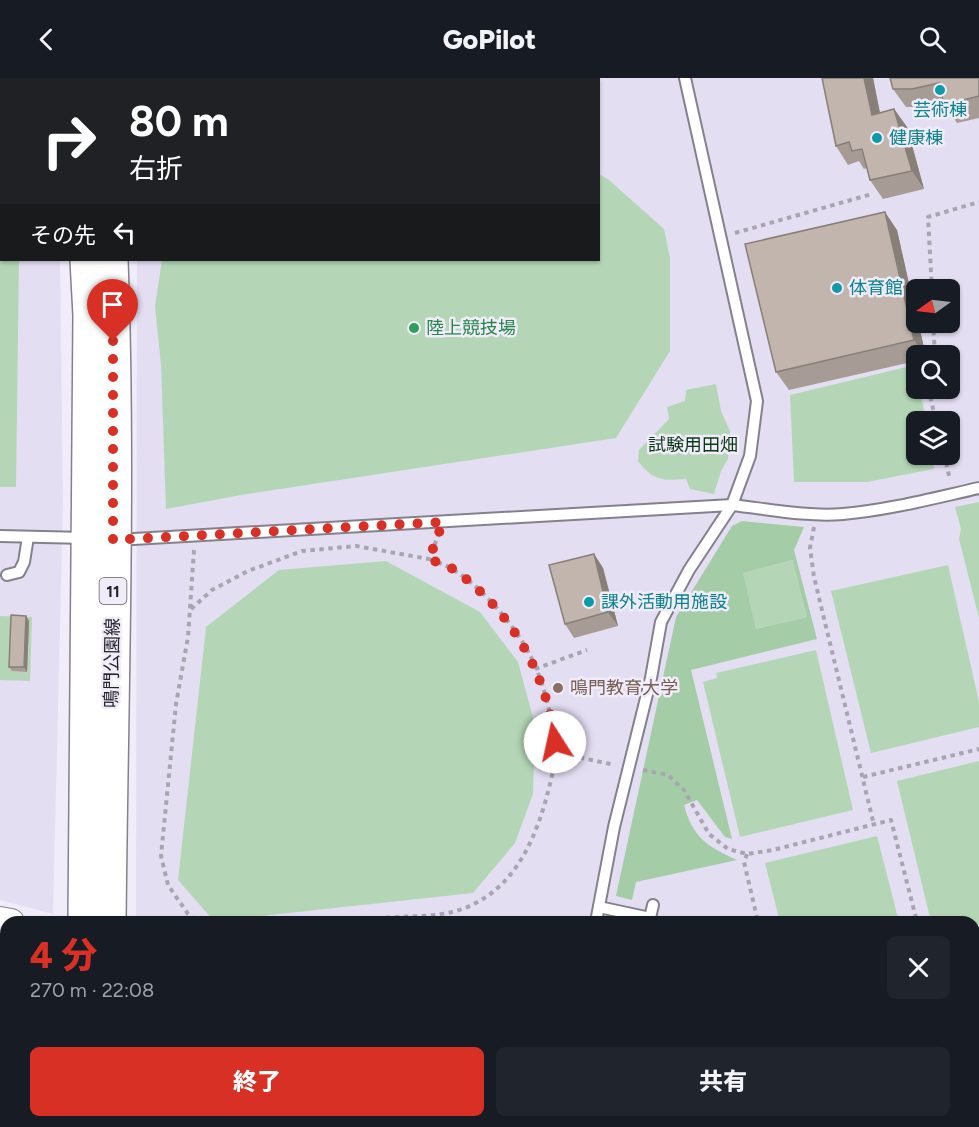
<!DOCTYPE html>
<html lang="ja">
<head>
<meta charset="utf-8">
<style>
  body { margin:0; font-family:Figtree,"Noto Sans JP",sans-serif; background:#20242c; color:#f1f3f6; height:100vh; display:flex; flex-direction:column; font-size:22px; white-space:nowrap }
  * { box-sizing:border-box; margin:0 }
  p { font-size:20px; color:#9ea1a6 }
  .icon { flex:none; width:33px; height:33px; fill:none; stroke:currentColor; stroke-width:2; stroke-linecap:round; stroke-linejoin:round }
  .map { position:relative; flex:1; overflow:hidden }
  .drawer { position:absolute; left:0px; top:838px; width:980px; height:212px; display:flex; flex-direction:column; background:#171b24; border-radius:18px 18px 0 0; box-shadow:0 2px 4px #0004 }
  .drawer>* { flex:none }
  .top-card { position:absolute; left:0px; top:0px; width:600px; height:183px; box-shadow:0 2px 4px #0004; background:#202124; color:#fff; overflow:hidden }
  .needle { width:39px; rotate:256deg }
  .buttons { position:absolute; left:906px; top:201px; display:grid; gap:12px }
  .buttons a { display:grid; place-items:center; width:54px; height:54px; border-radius:9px; background:#171b24; box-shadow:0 2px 4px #0004; font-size:30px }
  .pin { position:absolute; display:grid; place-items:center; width:51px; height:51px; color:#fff; margin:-62px -26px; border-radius:50% 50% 50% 0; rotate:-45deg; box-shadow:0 0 6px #0007 }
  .pin .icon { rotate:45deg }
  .me { position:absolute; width:66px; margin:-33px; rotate:350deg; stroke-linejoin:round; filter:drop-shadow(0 0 4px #0008) }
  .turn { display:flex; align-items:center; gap:21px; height:126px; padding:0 30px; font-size:27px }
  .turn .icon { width:78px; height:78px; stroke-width:2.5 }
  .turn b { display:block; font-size:42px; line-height:51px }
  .then { display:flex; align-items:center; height:57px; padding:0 30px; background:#0003; gap:12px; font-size:22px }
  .round { display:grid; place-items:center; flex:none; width:63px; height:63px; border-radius:9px; background:#20242c }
  .head { display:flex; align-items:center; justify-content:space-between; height:102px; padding:0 30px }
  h1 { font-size:36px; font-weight:800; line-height:45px; color:#d93025 }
  .button { display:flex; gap:12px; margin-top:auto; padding:12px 30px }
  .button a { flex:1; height:69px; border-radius:9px; background:#d93025; color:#fff; font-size:24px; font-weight:800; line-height:69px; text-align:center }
  .button a+a { background:#20242c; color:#f1f3f6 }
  header { display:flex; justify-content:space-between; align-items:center; height:78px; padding:0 30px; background:#171b24; font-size:27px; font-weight:800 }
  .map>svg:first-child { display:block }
</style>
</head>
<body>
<header><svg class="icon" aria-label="back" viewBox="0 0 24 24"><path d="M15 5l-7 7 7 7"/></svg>GoPilot<svg class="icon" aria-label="search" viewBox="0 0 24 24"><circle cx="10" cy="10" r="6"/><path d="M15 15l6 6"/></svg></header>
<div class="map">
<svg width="979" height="1049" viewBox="0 0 979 1049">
  <rect width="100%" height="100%" fill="#f0ecfa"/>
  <g fill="#e4def3" fill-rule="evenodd">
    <polygon points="0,0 45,1 2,2 2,182 60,182 63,425 53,836 0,822"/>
    <path d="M544,0H979V945L974,946V844H136L137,182H598V2L543,1ZM916,212H950V244H916ZM916,278H950V310H916ZM916,344H950V376H916Z"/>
    <polygon points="0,949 6,951 6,1044 49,1044 48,1049 0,1049"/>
  </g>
  <g fill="#b4d6b6">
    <polygon points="0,0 21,0 2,2 2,182 19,182 16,409 0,409"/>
    <polygon points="599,96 609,102 664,151 670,180 670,273 616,360 241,417 166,431 161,287 155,228 162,182 598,182"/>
    <polygon points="915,287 916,310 920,311 926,343 916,344 916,376 932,377 934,391 867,404 794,404 790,317"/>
    <path d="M716,306L721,333L730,353L728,381L721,393L714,416L690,411L686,401C663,403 653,403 638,383L639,372L669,341L667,329L685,323L686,312Z"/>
    <polygon points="979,424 979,540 959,461 961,451 955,429"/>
    <polygon points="794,482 807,539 756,551 742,495"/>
    <polygon points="386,483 480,534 518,584 535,647 533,716 515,765 473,815 214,843 178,802 206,549 279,492"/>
    <polygon points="948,487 979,624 979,649 871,675 831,513"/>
    <polygon points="0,538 32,539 30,603 0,602"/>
    <polygon points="816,572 853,732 740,759 703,604 717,600 716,595"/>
    <polygon points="979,683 979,847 974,848 974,844 931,844 897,703"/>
    <polygon points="877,758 899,844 780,844 765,785"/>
  </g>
  <g fill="#a4cca7" fill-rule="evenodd">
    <path d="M742,443L804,449L794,472L817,561L691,592L732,761L725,759L697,722L684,727C693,760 707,768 737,782L636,804L632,822L616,818L676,539L732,448ZM793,482L807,539L756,551L743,495Z"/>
    <polygon points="979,859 979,913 974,914 974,860"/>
  </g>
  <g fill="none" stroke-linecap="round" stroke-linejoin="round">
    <g stroke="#8bafd4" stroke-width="34">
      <polyline points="0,889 6,891"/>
      <polyline points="974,1010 979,1008"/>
      <polyline points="603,1044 622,1049"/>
      <polyline points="809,1049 830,1044"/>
    </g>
    <defs>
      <g id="service">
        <polyline points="0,458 86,460"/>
        <path d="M116,462L732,427C768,431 807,439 843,436C889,432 934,420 979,410"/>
        <polyline points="7,497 19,494 24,484 28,459"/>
        <polyline points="599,829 650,840 653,827"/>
        <polyline points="596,844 614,749 651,600 661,544 689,492 732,427 750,378 757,323 685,0"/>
        <polyline points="974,918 979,917"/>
      </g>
      <g id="minor">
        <polyline points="499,2 502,0"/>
        <polyline points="0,907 6,908"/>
        <polyline points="974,1028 979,1027"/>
        <polyline points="517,1044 534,1049"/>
        <polyline points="885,1049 901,1044"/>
      </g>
      <g id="tertiary">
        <polyline points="0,842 11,844"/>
        <polyline points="974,972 979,971"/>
      </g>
      <g id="primary">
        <polyline points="73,0 73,2"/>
        <polyline points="98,0 98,2"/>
        <polyline points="85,844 90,237 87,182"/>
        <path d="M109,844C111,624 119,402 111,182"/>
        <polyline points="83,1049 83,1044"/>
        <polyline points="108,1049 108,1044"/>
      </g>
    </defs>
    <use href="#service" stroke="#84818d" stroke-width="14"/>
    <use href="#minor" stroke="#84818d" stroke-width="24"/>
    <use href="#tertiary" stroke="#84818d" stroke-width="28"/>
    <use href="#primary" stroke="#84818d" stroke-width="36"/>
    <g stroke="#a8a5b0" stroke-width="4" stroke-dasharray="4.5 4.5" stroke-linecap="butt">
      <polyline points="735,155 872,116"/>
      <polyline points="932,212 928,139 979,124"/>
      <polyline points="933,244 935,278"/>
      <polyline points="932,310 930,317 936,344"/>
      <polyline points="944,376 950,402"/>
      <polyline points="814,449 810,470 814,499 874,747"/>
      <polyline points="194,472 188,559 176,626 161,778 168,807 188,836 198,844"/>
      <path d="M429,481C436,484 444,486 450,490C480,506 515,548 530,577C546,608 553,645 556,679"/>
      <polyline points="191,531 212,512 248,493 302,473 356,468 429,481 438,458"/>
      <polyline points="535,591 587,572"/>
      <polyline points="643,692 668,697 684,712 709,756 728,771 747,776 773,772 891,742 917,844"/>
      <polyline points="863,699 979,671"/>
      <polyline points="747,776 744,784 758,844"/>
      <path d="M323,844C349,842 375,840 401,839C418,838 436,838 452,834C523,816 543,742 556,679L582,680L615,687"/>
      <polyline points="0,1026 6,1022"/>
    </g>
    <use href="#service" stroke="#fff" stroke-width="10"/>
    <use href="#minor" stroke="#fff" stroke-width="21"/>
    <use href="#tertiary" stroke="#fff" stroke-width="26"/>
    <use href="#primary" stroke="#fff" stroke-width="33"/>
  </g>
  <g fill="#a79c95">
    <polygon points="873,0 880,35 894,31 907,49 924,111 883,121 870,102 867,90 864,91 859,83 848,87 836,68"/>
    <polygon points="979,0 979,40 957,45 944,25 925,29 906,29 893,11"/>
    <polygon points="897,152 916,237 916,244 918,244 926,278 916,278 916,283 789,312 776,294"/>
    <polygon points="594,476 603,490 618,548 574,560 565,546"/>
    <polygon points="26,538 29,543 27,594 12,593 9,589"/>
  </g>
  <g fill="#887f79">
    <polygon points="864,0 873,0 884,55 872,37"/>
    <polygon points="894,31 907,49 924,111 912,93"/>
    <polygon points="885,134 897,152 916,237 916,244 918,244 926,278 924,278 914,262"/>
    <polygon points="594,476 603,490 618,548 608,534"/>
    <polygon points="26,538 29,543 27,594 24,589"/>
  </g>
  <g fill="#c2b5ad" stroke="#887f79" stroke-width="1.5">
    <polygon points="822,0 864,0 872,37 894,31 912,93 870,102 862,71 852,73 849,64 836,68"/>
    <polygon points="890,0 979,0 979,18 944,27 939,5 912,11 893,11"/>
    <polygon points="885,134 914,262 776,294 745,166"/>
    <polygon points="594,476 608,534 565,546 549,487"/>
    <polygon points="11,537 26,538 24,589 9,589"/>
  </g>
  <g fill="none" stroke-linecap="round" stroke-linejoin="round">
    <path stroke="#d93025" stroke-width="10" stroke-dasharray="0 18" d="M113,263V462L443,444L429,481C436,484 444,486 451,490C459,494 466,501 473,507C519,547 548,604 555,664"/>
  </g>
  <g fill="#0f9aa8" stroke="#f0ecfa" stroke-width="2">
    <circle cx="940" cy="12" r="6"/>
    <circle cx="877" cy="60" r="6"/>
    <circle cx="837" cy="210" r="6"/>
    <circle cx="589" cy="524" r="6"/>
  </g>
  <circle fill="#2e9e5b" stroke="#f0ecfa" stroke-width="2" cx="414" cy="250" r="6"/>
  <circle fill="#8d6e63" stroke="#f0ecfa" stroke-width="2" cx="558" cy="610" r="6"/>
  <g text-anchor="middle" stroke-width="5" stroke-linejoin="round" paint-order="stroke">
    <rect fill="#f0ecfa" stroke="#615f67" stroke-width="1.5" x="99.5" y="500" width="27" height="26" rx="4.5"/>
    <g font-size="16" font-weight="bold" fill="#242328">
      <text x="113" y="519">11</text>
    </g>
    <g font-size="18" fill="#0d838f" stroke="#f0ecfa" text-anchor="start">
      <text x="940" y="38" text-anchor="middle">芸術棟</text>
      <text x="889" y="66">健康棟</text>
      <text x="849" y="216">体育館</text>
      <text x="601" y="530">課外活動用施設</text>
    </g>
    <g font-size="18" fill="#27864d" stroke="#f0ecfa" text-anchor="start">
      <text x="426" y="256">陸上競技場</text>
    </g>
    <g font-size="18" fill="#0b3714" stroke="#f0ecfa">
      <text x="693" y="373">試験用田畑</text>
    </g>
    <g font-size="18" fill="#242328" stroke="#f0ecfa">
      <text transform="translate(112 585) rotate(-89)" y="6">鳴門公園線</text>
    </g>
    <g font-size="18" fill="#785e54" stroke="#f0ecfa" text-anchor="start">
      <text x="570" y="616">鳴門教育大学</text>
    </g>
  </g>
</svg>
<div class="buttons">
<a><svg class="needle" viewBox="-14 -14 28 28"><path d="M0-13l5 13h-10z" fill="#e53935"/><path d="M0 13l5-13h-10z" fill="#9ea1a6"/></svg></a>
<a><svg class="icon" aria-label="search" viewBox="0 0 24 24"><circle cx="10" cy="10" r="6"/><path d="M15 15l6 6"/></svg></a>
<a><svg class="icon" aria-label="layers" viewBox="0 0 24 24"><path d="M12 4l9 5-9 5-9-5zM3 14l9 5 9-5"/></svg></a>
</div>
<div class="pin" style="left:113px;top:263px;background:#d93025"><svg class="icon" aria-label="arrive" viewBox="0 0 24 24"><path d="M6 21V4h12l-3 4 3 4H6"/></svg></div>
<svg class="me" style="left:555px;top:664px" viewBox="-20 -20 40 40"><circle r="19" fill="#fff"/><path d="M0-13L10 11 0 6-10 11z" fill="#d93025"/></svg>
<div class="top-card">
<div class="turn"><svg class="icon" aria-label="right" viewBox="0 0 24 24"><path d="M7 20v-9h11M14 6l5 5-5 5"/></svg><div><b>80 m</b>右折</div></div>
<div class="then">その先<svg class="icon" aria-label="left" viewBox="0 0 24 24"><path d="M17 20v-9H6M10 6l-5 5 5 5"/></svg></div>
</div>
<section class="drawer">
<div class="head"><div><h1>4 分</h1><p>270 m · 22:08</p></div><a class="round"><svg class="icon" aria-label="close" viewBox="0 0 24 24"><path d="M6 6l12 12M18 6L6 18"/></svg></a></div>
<div class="button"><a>終了</a><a>共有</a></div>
</section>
</div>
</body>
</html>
